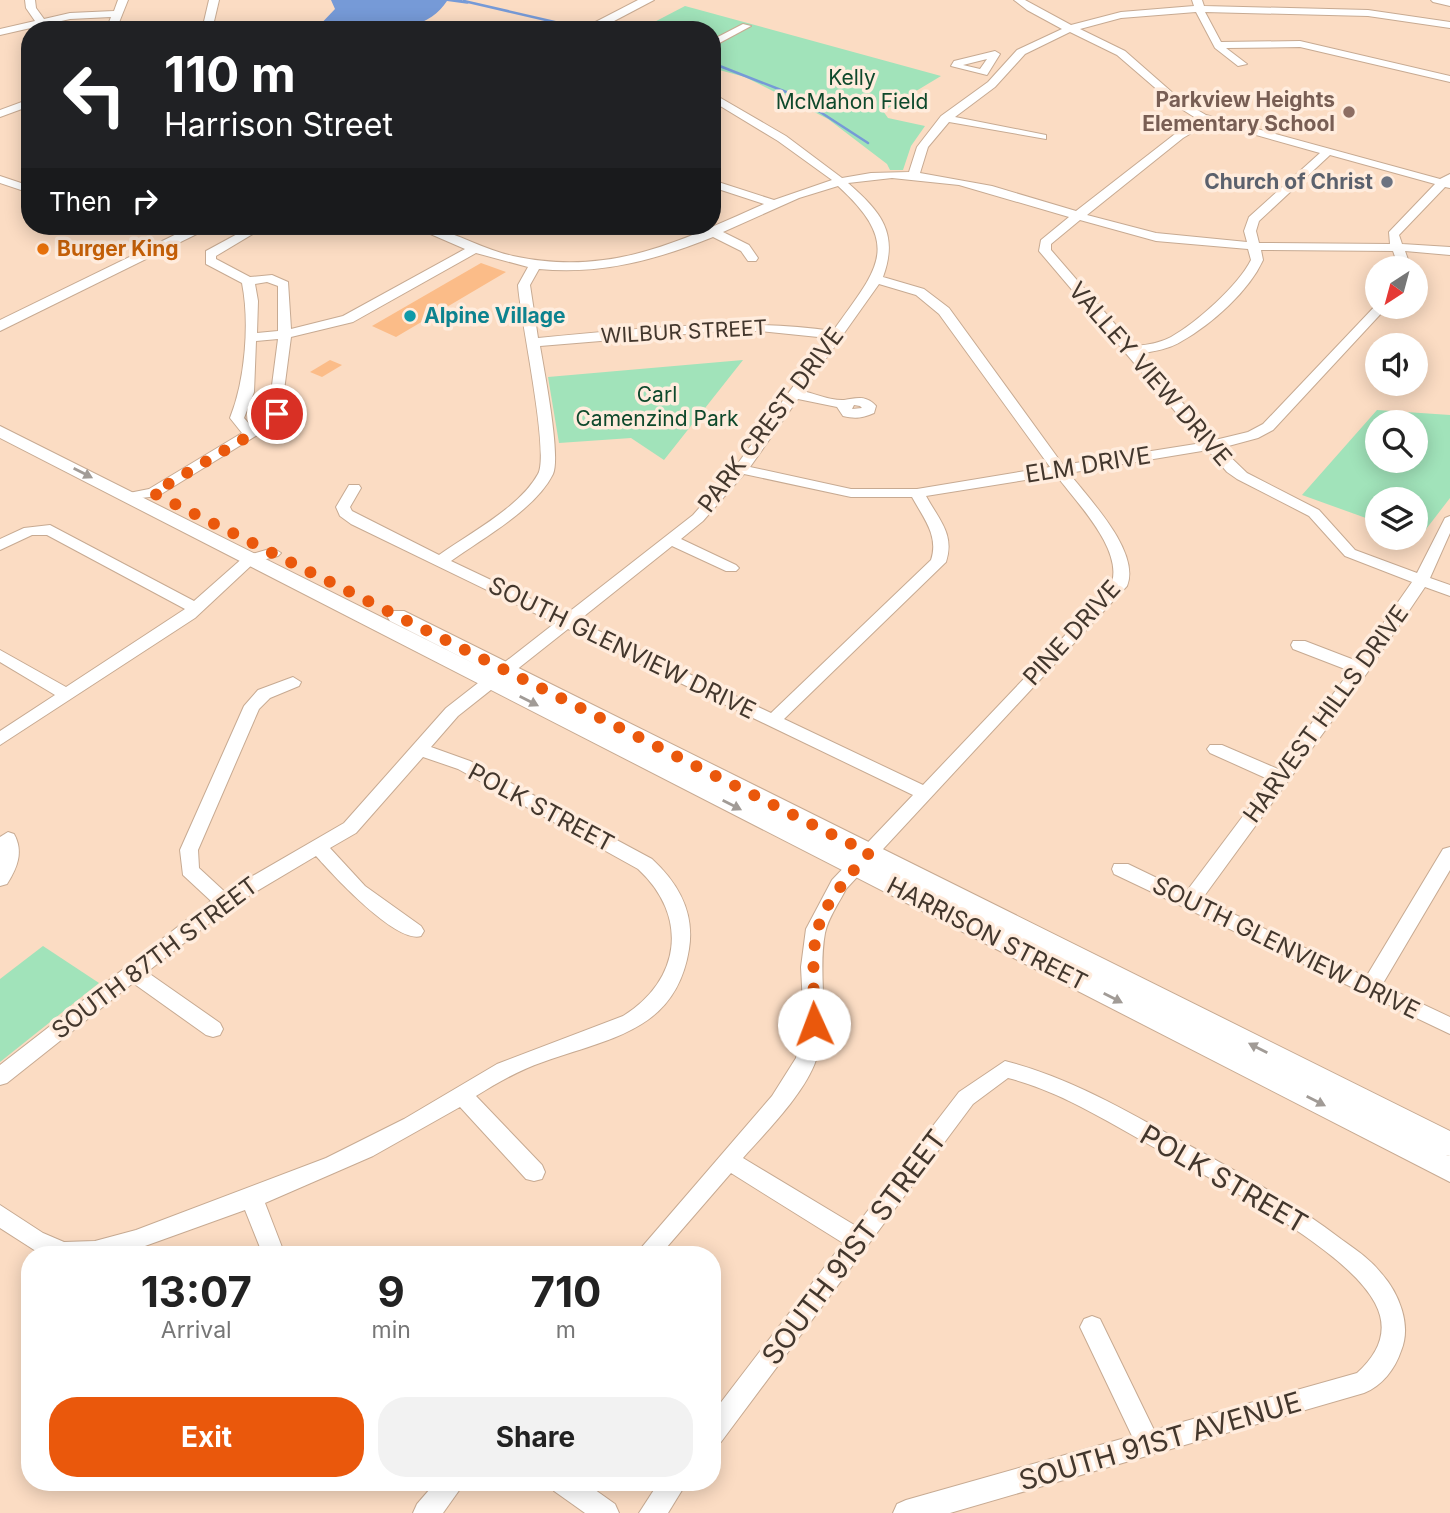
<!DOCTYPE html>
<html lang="en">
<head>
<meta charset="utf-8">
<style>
  body { margin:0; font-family:Inter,sans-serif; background:#f2f2f2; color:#222; height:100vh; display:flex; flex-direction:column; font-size:26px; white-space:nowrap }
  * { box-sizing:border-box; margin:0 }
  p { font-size:23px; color:#767676 }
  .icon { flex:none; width:38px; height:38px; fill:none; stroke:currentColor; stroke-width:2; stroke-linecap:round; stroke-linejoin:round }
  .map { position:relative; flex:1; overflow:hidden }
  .drawer { position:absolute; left:21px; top:1246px; width:700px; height:245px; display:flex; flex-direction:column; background:#fff; border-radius:28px; box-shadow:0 4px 18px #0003 }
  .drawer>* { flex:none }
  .banner { position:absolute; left:21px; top:21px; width:700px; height:214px; border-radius:28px; box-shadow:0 4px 18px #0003; background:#202124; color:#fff; overflow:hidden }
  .needle { width:46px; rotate:216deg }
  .controls { position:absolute; left:1365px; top:256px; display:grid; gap:14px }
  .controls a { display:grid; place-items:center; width:63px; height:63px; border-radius:50%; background:#fff; box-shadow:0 4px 18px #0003; font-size:35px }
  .pin { position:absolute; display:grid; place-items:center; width:60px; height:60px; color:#fff; margin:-30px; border:4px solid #fff; border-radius:50%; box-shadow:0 2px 7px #0007 }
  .me { position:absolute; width:77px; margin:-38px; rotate:358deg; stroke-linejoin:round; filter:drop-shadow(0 0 5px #0008) }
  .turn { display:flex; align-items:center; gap:24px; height:147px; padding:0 28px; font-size:32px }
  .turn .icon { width:91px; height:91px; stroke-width:2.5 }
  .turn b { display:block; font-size:49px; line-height:60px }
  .then { display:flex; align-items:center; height:66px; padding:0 28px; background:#0003; gap:14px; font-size:26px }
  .eta { display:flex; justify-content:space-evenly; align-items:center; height:119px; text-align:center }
  .eta b { font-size:42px; font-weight:700; line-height:49px }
  .button { display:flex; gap:14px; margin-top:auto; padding:14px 28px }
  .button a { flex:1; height:80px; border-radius:28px; background:#ea580c; color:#fff; font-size:28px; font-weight:700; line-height:80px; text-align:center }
  .button a+a { background:#f2f2f2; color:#222 }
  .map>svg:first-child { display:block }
</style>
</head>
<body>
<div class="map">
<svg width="1450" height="1513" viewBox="0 0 1450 1513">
  <rect width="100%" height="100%" fill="#fbdcc3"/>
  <g fill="#a1e3ba" fill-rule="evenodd">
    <polygon points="685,6 941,76 883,111 888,118 925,126 911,146 903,170 890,170 887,164 828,119 745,77 712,68 712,30 639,30"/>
    <polygon points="743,360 664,460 631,438 559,443 548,377"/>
    <path d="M1377,410L1450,415V498L1420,537L1416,536V499H1377V522L1302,495ZM1377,422H1416V460H1377Z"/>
    <polygon points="43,946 99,983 0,1062 0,979"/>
  </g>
  <path fill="#769ad7" d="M331,0H462L469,4L447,1C421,41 357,30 315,30L335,9Z"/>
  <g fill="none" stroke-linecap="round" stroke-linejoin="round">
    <g stroke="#769ad7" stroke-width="2.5">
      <polyline points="464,1 559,23"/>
      <polyline points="401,30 405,27"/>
      <polyline points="712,63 794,95 868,143"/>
    </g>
  </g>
  <g fill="#fbbc88">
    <polygon points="481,263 506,272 396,337 372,326"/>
    <polygon points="330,360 342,365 322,377 310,372"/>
  </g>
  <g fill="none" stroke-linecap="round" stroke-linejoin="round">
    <defs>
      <g id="minor">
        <polygon points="25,0 35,0 36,8 44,19 70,13 114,11 118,0 128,0 116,30 106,30 111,17 70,19 0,35 0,29 35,21 26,8"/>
        <polygon points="209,0 219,0 212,30 202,30"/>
        <path d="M1014,0H1025L1071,25L1121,12L1194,6L1192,0H1202L1204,6L1368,10L1450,22V28L1368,16L1205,12L1221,42L1300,41L1450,76V82L1300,47L1226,48L1247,64L1238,66L1215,48L1196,12L1121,18L1080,29L1125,51L1182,101L1206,115L1440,179L1450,174V188L1445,187L1399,235L1402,244L1450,247V255L1405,251L1411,268H1399L1393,251L1261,250L1263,260C1249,291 1212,324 1182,341C1170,349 1154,351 1140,354L1215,440L1248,432L1263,424L1377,304V306H1388L1273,430L1258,438L1221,448L1247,473L1319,510L1355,550L1417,573L1445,518L1450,516V533L1430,578L1450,585V596L1425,587L1367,673L1202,899L1366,977L1443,849L1450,847V870L1382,985L1450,1017V1034L1114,874L1112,869L1114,864H1128L1186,892L1270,780L1210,753L1207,749L1210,745H1222L1278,769L1350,671L1293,649L1291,645L1293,641H1305L1357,661L1412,582L1345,556L1309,516L1237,479L1227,472L1208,450L1069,473C1089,499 1141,552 1127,586L846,889C839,903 828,918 825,933C817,975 831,1019 816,1060C805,1093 766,1132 743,1158L856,1226L959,1092L1005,1061C1073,1078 1131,1114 1192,1147C1243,1175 1294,1203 1341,1239C1355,1249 1370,1259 1381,1273C1399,1293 1412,1325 1401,1351C1395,1369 1382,1386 1364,1393L950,1513H893L897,1504L906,1500L1132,1436L1080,1327L1084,1319L1092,1316L1100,1319L1154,1430L1357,1373C1378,1354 1390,1331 1375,1303C1346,1248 1216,1182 1161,1151C1111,1124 1063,1092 1008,1078L973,1104L721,1442L712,1446V1414L843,1243L731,1173L660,1255H635L772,1096L796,1058L804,1024L801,967L806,929L832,880L913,795L568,629L458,716L431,747L470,761L652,859C678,883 695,912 689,949C676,1031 610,1038 543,1062C519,1070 497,1083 476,1096L542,1165L545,1172L542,1179L534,1181L526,1179L460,1107L373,1156L265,1203L285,1255H263L245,1210L120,1255H42L0,1228V1205L43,1233L64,1242L95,1241L136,1230L326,1158L404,1119L497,1064L623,1016C681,980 689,916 638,869L458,769L423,757L356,833L330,848L365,886L421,926L424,931L421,936C396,944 333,875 316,856L230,907L147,972L220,1023L223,1029L220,1035L213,1037L206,1035L133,983L7,1083L0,1085V1065L211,901L183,875L180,850L244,706L258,690L293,677L301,682L299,686L270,698L259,709L198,850L199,868L225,892L344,823L446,708L555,623L351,524L340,516L336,507L349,485H359L361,488L350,507L352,511L439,555C470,533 520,507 538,474C550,453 520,318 518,285L528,267L476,253L353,322L291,337L280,421L158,496L124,500V494L149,489L242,433L230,418C245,381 250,323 242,283L206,264V251L252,226H266L216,256V259L250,277L272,275L288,282L291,329L343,316L465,249L412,226C448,226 479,249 513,256C610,277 678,242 764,204L712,187V180L774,200L832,180L778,141L712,101V93L786,136L842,178L871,173L909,172L917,147L941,116L988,82L1017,50L1062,29L1027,10ZM1070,32L1117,55L1175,105L1199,120L1175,134L1076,211L992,186L920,173L928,147L949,122L1046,139V135L955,117L995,87L1025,54ZM1210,122L1320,153L1249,217L1244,231L1247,242L1156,233L1087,215L1183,138ZM1330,155L1435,184L1389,232L1390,244L1259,243L1256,231L1259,221ZM892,178L959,185L1069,217L1041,240L1039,251L1202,443L1063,465L949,308L924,289L883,277C899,233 881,212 848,183ZM838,186C904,246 877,269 833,331C734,317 637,329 538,338L530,285L539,269C601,275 656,260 713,237L741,251L748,261H756L758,258L749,245L723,232L799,198ZM1080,220L1156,241L1248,249L1251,260C1238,286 1196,323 1171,337C1160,343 1147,345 1134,346L1051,250V244ZM267,282L278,286V331L257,333L258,301L255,284ZM879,284L916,295L939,314L1050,467L917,489H851L750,467L798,399L837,407L843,416C855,419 863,418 874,413L876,406C866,395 857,398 844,400C832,401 815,394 803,391ZM722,331H760L828,338L736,466L693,515L565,615L451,561C483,538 536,509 553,474C561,456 544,370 540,346ZM278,339L268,416L251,426L244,418L254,392L256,341ZM854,405L860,406L862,408L852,409ZM744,474L851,497H912C924,519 939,536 931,560L771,713L578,621L672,546L726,571H736L739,568L736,565L681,539L703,521ZM1056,475C1076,502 1129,555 1109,589L923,785L784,719L946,562C955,534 939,520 926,496Z"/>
        <polygon points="1431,0 1450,0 1450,6 1433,2"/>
        <polygon points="743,24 751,26 712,47 712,40"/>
        <path d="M995,51L1000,54L987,75L951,66L954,61ZM987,59L980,69L963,65Z"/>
        <polygon points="30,99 30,106 0,117 0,110"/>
        <polygon points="0,176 30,186 30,193 0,183"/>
        <polygon points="50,525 194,601 245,556 273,548 281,553 278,556 255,562 195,618 0,745 0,731 55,695 0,662 0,650 66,687 185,609 47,535 32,535 0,550 0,539 24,528"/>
        <path d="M8,832L14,834C24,852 17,868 7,884L0,886V837Z"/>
        <polygon points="436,1482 465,1482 443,1513 413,1513 417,1504"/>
        <polygon points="551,1482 584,1482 615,1504 619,1513 585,1513 554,1491"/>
        <polygon points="659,1482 687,1482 668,1513 639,1513"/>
      </g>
      <g id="major">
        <polygon points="638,0 654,0 597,30 580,30"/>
        <polygon points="193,226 213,226 0,331 0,320"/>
        <polygon points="0,426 481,667 390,621 387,616 390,611 404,611 1450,1131 1450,1156 1446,1155 1450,1156 1450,1182 0,438"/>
      </g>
    </defs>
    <use href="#minor" stroke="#c7aa92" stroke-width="2"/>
    <use href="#major" stroke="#c7aa92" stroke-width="2"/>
    <use href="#minor" fill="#fff" fill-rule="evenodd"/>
    <use href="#major" fill="#fff" fill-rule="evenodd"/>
  </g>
  <defs><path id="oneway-solid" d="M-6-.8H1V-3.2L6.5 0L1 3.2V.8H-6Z" transform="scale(1.75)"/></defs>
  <g fill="#a19b96">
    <use href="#oneway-solid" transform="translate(83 473) rotate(27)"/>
    <use href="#oneway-solid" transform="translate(529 701) rotate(27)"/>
    <use href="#oneway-solid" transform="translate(732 805) rotate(27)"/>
    <use href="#oneway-solid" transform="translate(1113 998) rotate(27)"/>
    <use href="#oneway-solid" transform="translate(1258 1048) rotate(-153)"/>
    <use href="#oneway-solid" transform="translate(1316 1101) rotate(27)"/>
  </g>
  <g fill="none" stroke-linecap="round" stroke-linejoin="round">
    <path stroke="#ea580c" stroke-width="12" stroke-dasharray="0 21.6" d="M277,414L269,424L153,493L869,853C804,925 814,933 814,1024"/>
  </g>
  <circle fill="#8d6e63" stroke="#ffecdd" stroke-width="2.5" cx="1349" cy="112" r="7"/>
  <circle fill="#6b7280" stroke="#ffecdd" stroke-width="2.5" cx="1387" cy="182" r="7"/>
  <circle fill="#e8710a" stroke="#ffecdd" stroke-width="2.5" cx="43" cy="249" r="7"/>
  <circle fill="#0f9aa8" stroke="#ffecdd" stroke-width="2.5" cx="410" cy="316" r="7"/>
  <g text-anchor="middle" stroke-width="7" stroke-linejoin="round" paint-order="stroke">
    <g font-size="21" fill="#0e492c" stroke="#ffecdd">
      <text x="852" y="85">Kelly<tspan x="852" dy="24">McMahon Field</tspan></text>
      <text x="657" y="402">Carl<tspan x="657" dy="24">Camenzind Park</tspan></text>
    </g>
    <g font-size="21" font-weight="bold" fill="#785e54" stroke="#ffecdd" text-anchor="end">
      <text x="1335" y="107">Parkview Heights<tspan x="1335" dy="24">Elementary School</tspan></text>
    </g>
    <g font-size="21" font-weight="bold" fill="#5b616d" stroke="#ffecdd" text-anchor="end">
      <text x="1373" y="189">Church of Christ</text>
    </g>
    <g font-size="21" font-weight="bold" fill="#c56008" stroke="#ffecdd" text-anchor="start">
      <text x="57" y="256">Burger King</text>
    </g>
    <g font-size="21" font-weight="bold" fill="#0d838f" stroke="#ffecdd" text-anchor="start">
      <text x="424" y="323">Alpine Village</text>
    </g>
    <g font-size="21" fill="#43372d" stroke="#ffecdd">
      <text transform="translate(684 332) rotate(-3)" y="7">WILBUR STREET</text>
    </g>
    <g font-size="24" fill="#43372d" stroke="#ffecdd">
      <text transform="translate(1150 374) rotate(49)" y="8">VALLEY VIEW DRIVE</text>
      <text transform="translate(771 420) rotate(-53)" y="8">PARK CREST DRIVE</text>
      <text transform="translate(1088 465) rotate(-9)" y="8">ELM DRIVE</text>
      <text transform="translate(1072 633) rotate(-48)" y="8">PINE DRIVE</text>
      <text transform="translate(622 648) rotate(26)" y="8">SOUTH GLENVIEW DRIVE</text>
      <text transform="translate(1326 714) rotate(-54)" y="8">HARVEST HILLS DRIVE</text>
      <text transform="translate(541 808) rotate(28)" y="8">POLK STREET</text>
      <text transform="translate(987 934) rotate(27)" y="8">HARRISON STREET</text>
      <text transform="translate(1286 948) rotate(26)" y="8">SOUTH GLENVIEW DRIVE</text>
      <text transform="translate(155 958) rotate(-37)" y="8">SOUTH 87TH STREET</text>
    </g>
    <g font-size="28" fill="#43372d" stroke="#ffecdd">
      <text transform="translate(1224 1179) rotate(30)" y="10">POLK STREET</text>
      <text transform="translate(854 1247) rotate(-53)" y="10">SOUTH 91ST STREET</text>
      <text transform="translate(1160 1441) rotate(-16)" y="10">SOUTH 91ST AVENUE</text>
    </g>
  </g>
</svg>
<div class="controls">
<a><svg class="needle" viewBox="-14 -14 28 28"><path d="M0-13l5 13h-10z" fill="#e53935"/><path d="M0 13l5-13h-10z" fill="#767676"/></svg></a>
<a><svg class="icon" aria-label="sound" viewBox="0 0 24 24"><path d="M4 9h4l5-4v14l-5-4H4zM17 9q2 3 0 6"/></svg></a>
<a><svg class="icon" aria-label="search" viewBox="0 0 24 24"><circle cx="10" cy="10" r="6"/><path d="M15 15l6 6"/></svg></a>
<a><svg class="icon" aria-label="layers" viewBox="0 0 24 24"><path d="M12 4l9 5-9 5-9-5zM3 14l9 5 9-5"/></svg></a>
</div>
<div class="pin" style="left:277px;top:414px;background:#d93025"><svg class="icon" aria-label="arrive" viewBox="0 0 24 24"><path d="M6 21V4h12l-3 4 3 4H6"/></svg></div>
<svg class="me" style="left:814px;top:1024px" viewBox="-20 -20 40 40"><circle r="19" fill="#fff"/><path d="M0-13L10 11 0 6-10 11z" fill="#ea580c"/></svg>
<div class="banner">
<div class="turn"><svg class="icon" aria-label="left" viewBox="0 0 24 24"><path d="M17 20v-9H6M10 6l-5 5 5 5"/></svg><div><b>110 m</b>Harrison Street</div></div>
<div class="then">Then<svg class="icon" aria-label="right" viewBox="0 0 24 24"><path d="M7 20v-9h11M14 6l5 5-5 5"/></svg></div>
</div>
<section class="drawer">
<div class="eta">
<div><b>13:07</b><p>Arrival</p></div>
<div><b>9</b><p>min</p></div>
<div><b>710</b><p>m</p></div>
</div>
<div class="button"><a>Exit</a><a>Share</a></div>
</section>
</div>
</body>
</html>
